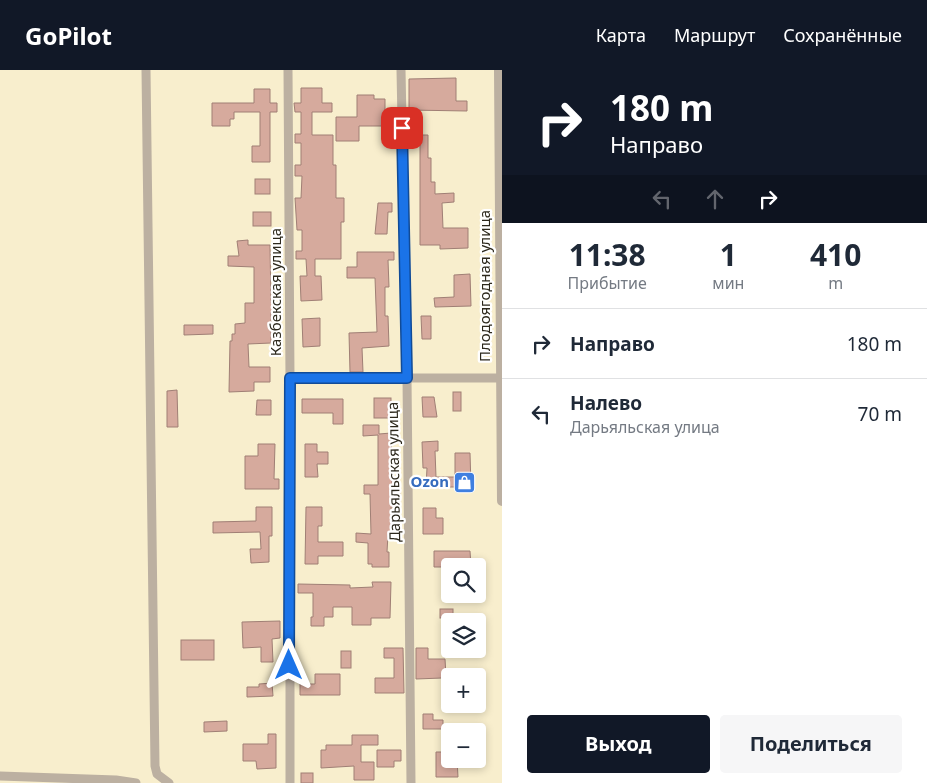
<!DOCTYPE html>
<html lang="ru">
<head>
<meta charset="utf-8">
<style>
  body { margin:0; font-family:"Noto Sans",sans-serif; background:#f6f6f7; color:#1f2937; height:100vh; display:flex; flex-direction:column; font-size:19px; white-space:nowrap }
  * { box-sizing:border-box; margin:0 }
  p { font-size:16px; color:#747a83 }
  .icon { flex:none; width:28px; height:28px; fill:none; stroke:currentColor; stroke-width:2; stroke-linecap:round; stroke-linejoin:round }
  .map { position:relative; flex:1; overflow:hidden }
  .drawer { display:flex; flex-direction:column; background:#fff; width:425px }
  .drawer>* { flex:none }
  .hud { background:#111827; color:#fff; overflow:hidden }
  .tools { position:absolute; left:441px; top:488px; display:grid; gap:10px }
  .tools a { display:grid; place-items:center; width:45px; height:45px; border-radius:5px; background:#fff; box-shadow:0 2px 8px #0003; font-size:25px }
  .pin { position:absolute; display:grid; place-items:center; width:42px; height:42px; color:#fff; margin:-21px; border-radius:10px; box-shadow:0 2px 8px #0006 }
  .me { position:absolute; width:55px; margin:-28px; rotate:0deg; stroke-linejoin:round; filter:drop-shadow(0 0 4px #0008) }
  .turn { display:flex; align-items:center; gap:18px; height:105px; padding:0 25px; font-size:22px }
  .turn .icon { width:65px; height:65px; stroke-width:2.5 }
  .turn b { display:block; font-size:35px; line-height:42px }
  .lanes { display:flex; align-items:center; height:48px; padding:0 25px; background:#0003; justify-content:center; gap:25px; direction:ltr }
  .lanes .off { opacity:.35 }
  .eta { display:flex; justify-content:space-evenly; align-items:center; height:85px; text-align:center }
  .eta b { font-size:30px; font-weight:700; line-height:35px }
  .cta { display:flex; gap:10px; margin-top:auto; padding:10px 25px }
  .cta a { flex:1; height:58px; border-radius:5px; background:#111827; color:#fff; font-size:20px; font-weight:700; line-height:58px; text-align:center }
  .cta a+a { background:#f6f6f7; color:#1f2937 }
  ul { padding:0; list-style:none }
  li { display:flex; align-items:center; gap:15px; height:70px; padding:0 25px; border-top:1px solid #e0e1e3 }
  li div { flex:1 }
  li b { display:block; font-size:19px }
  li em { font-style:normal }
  header { display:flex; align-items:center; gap:30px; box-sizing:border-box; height:70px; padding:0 25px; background:#111827; color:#fff }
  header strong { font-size:24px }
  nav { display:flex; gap:28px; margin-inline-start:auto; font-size:18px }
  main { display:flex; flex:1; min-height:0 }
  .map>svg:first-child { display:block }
</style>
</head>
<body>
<header>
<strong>GoPilot</strong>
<nav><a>Карта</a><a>Маршрут</a><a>Сохранённые</a></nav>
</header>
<main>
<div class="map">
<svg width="502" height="713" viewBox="0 0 502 713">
  <rect width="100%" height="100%" fill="#f8eecd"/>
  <g fill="#d6aa9d" stroke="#a07f75">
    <polygon points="456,8 456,31 467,31 467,41 409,40 409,9"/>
    <polygon points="301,18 322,18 322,33 332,33 332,42 312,42 312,65 333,65 333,95 336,95 336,128 344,128 344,152 341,152 341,189 315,189 315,206 321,206 322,230 301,231 300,206 307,206 306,189 296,189 296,181 302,181 302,160 297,160 295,128 301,128 302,106 295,106 295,95 301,95 301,73 295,73 295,64 301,64 301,42 295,42 294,33 301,33"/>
    <polygon points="254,19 270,19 270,33 277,33 277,42 270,42 270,92 252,92 252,76 260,76 260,42 234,42 234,49 230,49 230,56 212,56 212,33 254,33"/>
    <polygon points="357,25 374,25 374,29 385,29 385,44 395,44 395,56 359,56 359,71 336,71 336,47 357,47"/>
    <polygon points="420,65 428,65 428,88 431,88 431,112 435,112 435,124 454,123 454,132 442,133 443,158 468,158 468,178 440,179 440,175 420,175"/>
    <rect x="255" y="109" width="15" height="15"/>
    <polygon points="378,133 392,133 392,142 388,142 387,164 375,164"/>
    <rect x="253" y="142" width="18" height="14"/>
    <polygon points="248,170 248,175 270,175 271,233 276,233 276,242 271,242 271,273 248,274 249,297 270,297 270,312 254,312 254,321 229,322 230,271 232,271 232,264 235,264 235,254 245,253 245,233 254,233 254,197 228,196 228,186 239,186 237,171"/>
    <polygon points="357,182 394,182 394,190 388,190 389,217 385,217 385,246 388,246 389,276 362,278 363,302 350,302 349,263 377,262 375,208 347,208 347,197 357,197"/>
    <polygon points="470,204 471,236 435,237 434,228 454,227 454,205"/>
    <polygon points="421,246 431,246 431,269 422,269"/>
    <polygon points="320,248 320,276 303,277 302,249"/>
    <polygon points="184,255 213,255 213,264 184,265"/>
    <polygon points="177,320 178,357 167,357 167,321"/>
    <rect x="453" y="322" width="8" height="19"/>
    <polygon points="422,327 434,327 437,347 423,347"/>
    <rect x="374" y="328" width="17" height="20"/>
    <polygon points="302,329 343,329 343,354 333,354 333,343 302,343"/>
    <polygon points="257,330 271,330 271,345 256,345"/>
    <polygon points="363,355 379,355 379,364 391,363 392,414 400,414 400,437 391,437 392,464 388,464 387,482 389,482 389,497 372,497 372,494 368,494 368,473 356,472 356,463 371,464 370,424 364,424 364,415 378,415 378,365 363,366"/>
    <polygon points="438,371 438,381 435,381 436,407 455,407 455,383 470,383 471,417 426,417 427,398 423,398 422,372"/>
    <polygon points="258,374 275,374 274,409 279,409 279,419 245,419 245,386 258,386"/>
    <polygon points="305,374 317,374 317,382 328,382 328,394 317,394 318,407 305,407"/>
    <polygon points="256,437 272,437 272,466 269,466 269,492 251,493 250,479 261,479 260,462 213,463 213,452 256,451"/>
    <polygon points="306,437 322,437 322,456 318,456 318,472 343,472 343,486 318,486 318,494 305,494"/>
    <polygon points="423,438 436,438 436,448 443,448 443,464 423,464"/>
    <polygon points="434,481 470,481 471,496 442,495 442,497 434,497"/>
    <polygon points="372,512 391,512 390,548 371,548 371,555 352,555 352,537 333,537 333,547 324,547 324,556 311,556 311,547 313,547 313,523 298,523 298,514 350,515 350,518 373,517"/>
    <rect x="440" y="539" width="13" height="9"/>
    <polygon points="280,551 280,568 272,569 273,592 261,592 261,577 243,578 242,552"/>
    <rect x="181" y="570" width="33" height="20"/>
    <polygon points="384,578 403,578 404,623 375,623 375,608 394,608 394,588 384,588"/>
    <polygon points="416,578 428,578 428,589 445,589 446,606 450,606 450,636 442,636 442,608 416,609"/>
    <rect x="341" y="581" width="10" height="17"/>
    <polygon points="315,604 340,604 340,625 300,625 300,614 315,614"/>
    <polygon points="272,613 273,626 247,627 247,617 259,617 259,614"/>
    <polygon points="423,644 433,644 433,650 443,650 443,659 423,659"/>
    <polygon points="227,651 227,661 204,662 204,652"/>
    <polygon points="268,664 276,664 276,698 257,699 256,691 243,691 243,674 268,674"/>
    <polygon points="352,665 378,665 378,675 361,675 361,692 374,692 374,710 354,710 354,696 321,698 321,680 326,680 326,675 352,675"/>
    <polygon points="377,680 401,680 401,691 394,691 394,697 377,697"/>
    <polygon points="436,682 450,682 450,689 457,689 458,707 436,707"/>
    <rect x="301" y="703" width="12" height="10"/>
  </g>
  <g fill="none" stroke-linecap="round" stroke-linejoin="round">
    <g stroke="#bcb0a1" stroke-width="9">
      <polyline points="146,0 155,696 157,704 169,713"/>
      <polyline points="288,0 290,308 290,713"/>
      <polyline points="401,0 407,308 411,713"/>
      <polyline points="290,308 501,308"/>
      <polyline points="0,706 116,710 136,713"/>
    </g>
    <polyline stroke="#bcb0a1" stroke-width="10" points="499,0 502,431"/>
  </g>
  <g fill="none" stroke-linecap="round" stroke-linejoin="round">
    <defs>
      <polyline id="route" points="289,595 290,308 407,308 402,58"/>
    </defs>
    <use href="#route" stroke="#114b97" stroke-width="12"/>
    <use href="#route" stroke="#1a73e8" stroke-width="9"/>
  </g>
  <defs>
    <symbol id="shop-square" viewBox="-11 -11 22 22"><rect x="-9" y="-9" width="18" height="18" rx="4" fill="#3f7fe0" stroke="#fff"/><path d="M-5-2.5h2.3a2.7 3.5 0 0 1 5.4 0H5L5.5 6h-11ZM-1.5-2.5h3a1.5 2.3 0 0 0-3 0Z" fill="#fff"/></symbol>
  </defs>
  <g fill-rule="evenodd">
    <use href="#shop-square" x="452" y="400" width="25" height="25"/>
  </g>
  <g text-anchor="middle" stroke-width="4.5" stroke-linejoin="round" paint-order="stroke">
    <g font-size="15" fill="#2c281c" stroke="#fff">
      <text transform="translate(485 216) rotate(-90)" y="5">Плодоягодная улица</text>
      <text transform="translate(276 222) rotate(-90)" y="5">Казбекская улица</text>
      <text transform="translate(394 402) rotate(-91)" y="5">Дарьяльская улица</text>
    </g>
    <g font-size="15" font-weight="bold" fill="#366cbe" stroke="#fff" text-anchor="end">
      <text x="449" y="417">Ozon</text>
    </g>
  </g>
</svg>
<div class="tools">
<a><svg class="icon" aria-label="search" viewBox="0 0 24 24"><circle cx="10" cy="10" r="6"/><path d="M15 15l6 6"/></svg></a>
<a><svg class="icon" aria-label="layers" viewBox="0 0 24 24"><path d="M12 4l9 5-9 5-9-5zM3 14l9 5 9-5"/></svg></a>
<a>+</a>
<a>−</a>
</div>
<div class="pin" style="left:402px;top:58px;background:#d93025"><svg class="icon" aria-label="arrive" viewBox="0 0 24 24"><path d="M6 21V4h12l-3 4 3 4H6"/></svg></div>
<svg class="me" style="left:289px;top:595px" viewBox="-20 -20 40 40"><path d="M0-17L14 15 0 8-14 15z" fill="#1a73e8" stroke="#fff" stroke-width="4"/></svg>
</div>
<section class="drawer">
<div class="hud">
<div class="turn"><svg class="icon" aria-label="right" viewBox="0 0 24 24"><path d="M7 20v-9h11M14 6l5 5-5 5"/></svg><div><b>180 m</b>Направо</div></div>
<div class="lanes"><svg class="icon off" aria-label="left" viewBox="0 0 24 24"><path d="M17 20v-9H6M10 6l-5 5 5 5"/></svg><svg class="icon off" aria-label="ahead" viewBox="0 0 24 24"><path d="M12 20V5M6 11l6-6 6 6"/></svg><svg class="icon" aria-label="right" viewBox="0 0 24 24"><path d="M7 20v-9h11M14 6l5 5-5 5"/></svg></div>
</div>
<div class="eta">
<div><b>11:38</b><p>Прибытие</p></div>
<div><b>1</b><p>мин</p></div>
<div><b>410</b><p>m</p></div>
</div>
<ul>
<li><svg class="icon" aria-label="right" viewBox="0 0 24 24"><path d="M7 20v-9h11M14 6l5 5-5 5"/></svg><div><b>Направо</b></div><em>180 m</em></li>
<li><svg class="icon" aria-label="left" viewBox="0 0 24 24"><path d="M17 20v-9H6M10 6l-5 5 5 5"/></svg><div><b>Налево</b><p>Дарьяльская улица</p></div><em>70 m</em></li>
</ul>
<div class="cta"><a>Выход</a><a>Поделиться</a></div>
</section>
</main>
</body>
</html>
